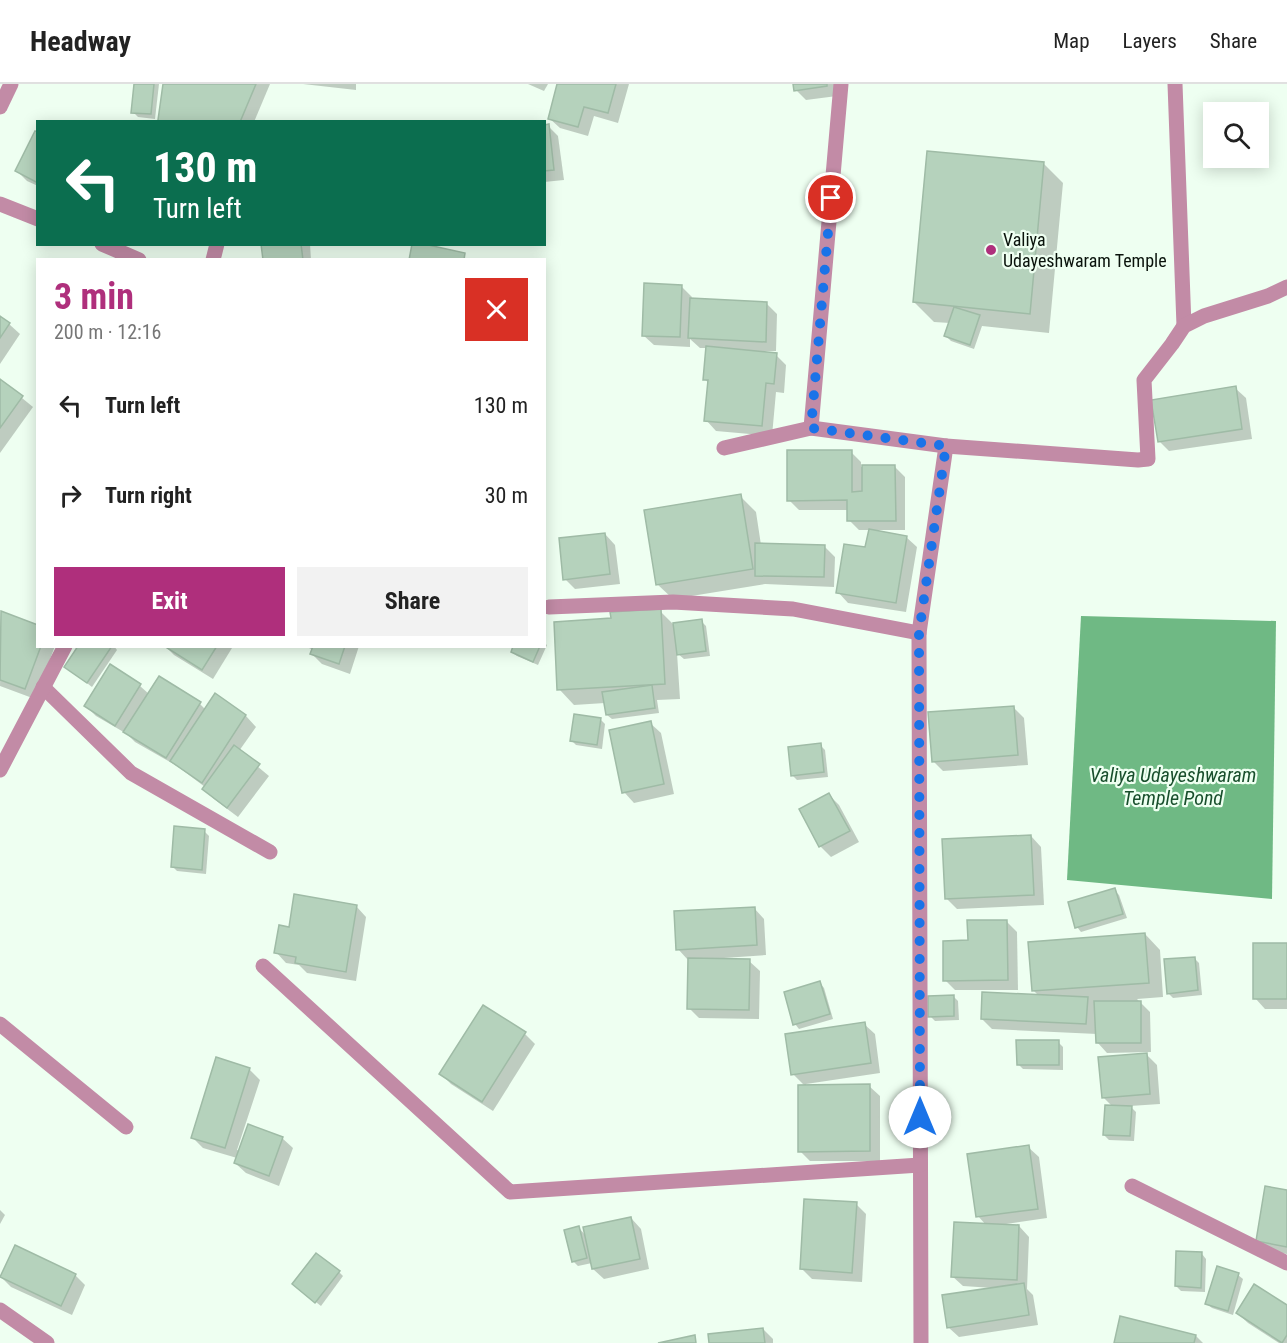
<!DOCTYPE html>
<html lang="en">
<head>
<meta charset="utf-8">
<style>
  body { margin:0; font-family:"Roboto Condensed",sans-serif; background:#f2f2f2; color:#222; height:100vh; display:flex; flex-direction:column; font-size:22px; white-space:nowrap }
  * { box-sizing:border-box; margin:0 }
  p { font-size:20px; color:#767676 }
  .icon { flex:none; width:33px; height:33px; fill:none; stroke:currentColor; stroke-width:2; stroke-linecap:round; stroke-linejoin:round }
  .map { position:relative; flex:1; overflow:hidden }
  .details { position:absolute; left:36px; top:174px; width:510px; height:390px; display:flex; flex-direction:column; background:#fff; border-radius:0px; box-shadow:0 3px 15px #0003 }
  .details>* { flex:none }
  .top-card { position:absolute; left:36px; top:36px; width:510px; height:126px; border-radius:0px; box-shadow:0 3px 15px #0003; background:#0b6e4f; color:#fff; overflow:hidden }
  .controls { position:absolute; left:1203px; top:18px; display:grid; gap:12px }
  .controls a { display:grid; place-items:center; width:66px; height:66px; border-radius:0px; background:#fff; box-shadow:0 3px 15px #0003; font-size:30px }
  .pin { position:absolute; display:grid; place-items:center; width:51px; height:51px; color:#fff; margin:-26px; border:3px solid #fff; border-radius:50%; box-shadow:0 2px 6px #0007 }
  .me { position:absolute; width:66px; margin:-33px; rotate:0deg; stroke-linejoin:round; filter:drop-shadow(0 0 4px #0008) }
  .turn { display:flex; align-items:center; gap:21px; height:126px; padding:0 18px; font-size:27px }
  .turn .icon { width:78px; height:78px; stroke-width:2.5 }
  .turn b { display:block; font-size:42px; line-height:51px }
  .round { display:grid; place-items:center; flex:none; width:63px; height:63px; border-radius:0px; background:#f2f2f2 }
  .headline { display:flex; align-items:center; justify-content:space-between; height:102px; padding:0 18px }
  h1 { font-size:36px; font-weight:700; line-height:45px; color:#af2f7c }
  .action { display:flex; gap:12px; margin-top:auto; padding:12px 18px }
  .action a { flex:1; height:69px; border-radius:0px; background:#af2f7c; color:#fff; font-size:24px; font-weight:700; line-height:69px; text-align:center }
  .action a+a { background:#f2f2f2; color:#222 }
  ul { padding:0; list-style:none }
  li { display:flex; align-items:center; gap:18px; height:90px; padding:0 18px }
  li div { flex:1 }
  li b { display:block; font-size:22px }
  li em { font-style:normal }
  header { display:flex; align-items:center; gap:36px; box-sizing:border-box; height:84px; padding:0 30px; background:#fff; border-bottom:2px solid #e0e0e0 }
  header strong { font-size:28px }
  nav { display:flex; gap:33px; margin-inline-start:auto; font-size:21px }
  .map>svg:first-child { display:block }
</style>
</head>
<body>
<header>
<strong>Headway</strong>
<nav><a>Map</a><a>Layers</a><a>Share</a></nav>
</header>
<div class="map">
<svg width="1287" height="1259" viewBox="0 0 1287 1259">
  <rect width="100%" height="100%" fill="#eefff1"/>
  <polygon fill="#6fb984" points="1081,532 1276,537 1272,815 1067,796"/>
  <g fill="#0003">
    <polygon points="136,0 159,0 155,35 138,33 133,28"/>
    <polygon points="165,0 270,0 254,38 162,38"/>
    <polygon points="303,0 356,0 356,6"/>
    <polygon points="528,0 548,0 544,7"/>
    <polygon points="559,0 629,0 618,39 594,32 588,52 560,44 549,34"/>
    <polygon points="795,0 835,0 837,12 806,16 796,6"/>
    <polygon points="544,42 548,42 558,52 564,96 544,98"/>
    <polygon points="38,50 38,102 27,97 17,87"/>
    <polygon points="1043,79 1063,99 1049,249 982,242 974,265 951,257 946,252 950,239 934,238 914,218"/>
    <polygon points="262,160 310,160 311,176 264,176"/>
    <polygon points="681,202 692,213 691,216 766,219 777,230 776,267 760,267 760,269 776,271 786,281 784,309 776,308 772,352 716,347 706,336 709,299 704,295 707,264 700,264 690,255 690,263 654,261 643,251"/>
    <polygon points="0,234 9,240 20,250 0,280"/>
    <polygon points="0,296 33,323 0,369"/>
    <polygon points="1235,304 1246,314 1252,355 1169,367 1159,357"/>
    <polygon points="851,368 861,378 861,383 895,383 905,393 905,446 876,446 906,453 917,463 906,528 848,519 838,508 866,465 870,446 859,446 849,436 849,426 799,426 789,416"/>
    <polygon points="740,412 756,428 761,461 824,462 835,473 834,503 765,500 673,515 657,500"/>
    <polygon points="605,450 615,461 620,500 575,505 565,495"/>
    <polygon points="660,527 674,541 701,537 706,542 710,572 684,575 677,569 680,615 657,616 659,629 612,635 607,631 605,619 574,621 559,605 612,536"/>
    <polygon points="1,529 38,562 55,562 35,615 0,602"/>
    <polygon points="544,559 547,561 538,581 517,572 512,568 515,562 544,562"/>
    <polygon points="80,562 114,562 117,566 92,603 66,583"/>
    <polygon points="165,562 230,562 232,564 213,595 174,571"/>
    <polygon points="305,562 359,562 350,590 322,580 312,570 313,566"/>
    <polygon points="110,583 140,602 149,610 200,620 206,626 215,612 246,632 256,643 239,667 269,692 238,733 214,715 204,705 205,703 177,682 135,658 127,650 96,632 86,622"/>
    <polygon points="1014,624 1024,634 1028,681 943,687 933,677"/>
    <polygon points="600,635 605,640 602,665 576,661 571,656"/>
    <polygon points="650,639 661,649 674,710 634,719 624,708"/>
    <polygon points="820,661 825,666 828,693 797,696 792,691"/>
    <polygon points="829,711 839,721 859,758 831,773 820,762 801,725"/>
    <polygon points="204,747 209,752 206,790 177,787 172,782"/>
    <polygon points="1031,752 1041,763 1044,821 957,825 947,815"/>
    <polygon points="1114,806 1119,811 1127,834 1081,848 1077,843"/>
    <polygon points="356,822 366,833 356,897 307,889 299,881 286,879 276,868 290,845"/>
    <polygon points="754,824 764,835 766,871 724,874 724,876 749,877 760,887 759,935 699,934 689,924 688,876 678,865"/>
    <polygon points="1006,837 1017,848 1018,906 955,906 945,896"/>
    <polygon points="1145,850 1160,866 1163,913 1137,915 1150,928 1151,968 1107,969 1097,958 1097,950 992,945 982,935 1039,912 1033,906"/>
    <polygon points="1287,861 1287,925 1265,925 1255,914"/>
    <polygon points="1194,874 1199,879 1202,911 1173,914 1168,909"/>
    <polygon points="820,899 824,904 833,935 799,945 795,940"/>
    <polygon points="953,912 958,917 959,936 935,937 930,932"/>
    <polygon points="864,940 875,950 880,989 806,1000 806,1002 869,1002 880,1012 880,1077 810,1077 800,1067 805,1002 793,990"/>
    <polygon points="525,950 535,960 493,1027 451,1000 441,990"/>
    <polygon points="1058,958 1063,963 1063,986 1023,985 1018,980"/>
    <polygon points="1147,971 1157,981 1160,1020 1130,1022 1136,1028 1134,1057 1109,1056 1104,1051 1113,1023 1103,1013"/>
    <polygon points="249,985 260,996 237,1066 240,1067 282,1054 293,1064 279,1102 246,1089 235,1079 237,1074 203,1064 192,1053"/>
    <polygon points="1028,1063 1039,1073 1047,1134 1006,1140 1006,1142 1019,1142 1029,1153 1027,1205 1033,1211 1038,1241 959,1253 948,1243 993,1204 963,1202 952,1192 986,1141 978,1132"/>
    <polygon points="1287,1108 1287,1170 1268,1167 1258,1157"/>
    <polygon points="856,1120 866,1130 862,1198 812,1195 802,1185"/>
    <polygon points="0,1126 5,1131 0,1140"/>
    <polygon points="631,1134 641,1145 649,1185 604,1195 593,1185 592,1179 578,1182 573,1177 579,1144 586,1152"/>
    <polygon points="1202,1170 1206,1175 1205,1208 1181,1207 1176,1202"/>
    <polygon points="339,1188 343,1192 321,1222 299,1205"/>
    <polygon points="75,1191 85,1201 72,1231 11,1203 1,1193"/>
    <polygon points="1238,1191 1243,1195 1233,1231 1212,1224 1207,1220"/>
    <polygon points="1287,1223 1287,1259 1279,1259 1248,1239 1237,1229"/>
    <polygon points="763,1245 773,1255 773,1259 710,1259"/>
    <polygon points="1196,1252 1203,1259 1115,1259"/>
  </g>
  <g fill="#b5d2bc" stroke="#9fbba6" stroke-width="1.5">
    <polygon points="134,0 154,0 151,30 131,29"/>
    <polygon points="163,0 256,0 240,38 161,38 158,36"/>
    <polygon points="557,0 616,0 608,29 584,23 578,43 548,35"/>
    <polygon points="793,0 827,0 827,2 794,7"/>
    <polygon points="549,40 554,86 544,87 544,41"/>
    <polygon points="35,47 38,48 38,99 15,87"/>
    <polygon points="927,67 1044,78 1030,230 913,218"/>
    <polygon points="261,160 301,160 303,176 263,176"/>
    <polygon points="412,160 424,160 465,169 464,176 409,176"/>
    <polygon points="644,199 682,201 680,253 642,252"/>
    <polygon points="690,214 767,218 766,258 688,254"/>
    <polygon points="954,223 980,231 970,261 944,252"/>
    <polygon points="0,232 10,239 0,254"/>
    <polygon points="706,262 777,269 774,300 766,299 762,342 704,337 708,296 703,296"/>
    <polygon points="0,295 23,312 0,344"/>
    <polygon points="1236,302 1242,345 1158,358 1151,316"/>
    <polygon points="787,366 852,366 852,408 862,407 862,381 895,381 896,437 847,437 847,416 787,417"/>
    <polygon points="741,410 753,485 656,501 644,426"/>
    <polygon points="869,445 907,452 896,519 836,509 844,460 865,463"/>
    <polygon points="605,449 610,490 563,496 559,454"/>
    <polygon points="755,459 825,461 824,493 755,492"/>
    <polygon points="661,525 665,600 557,606 554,538 611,534 610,528"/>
    <polygon points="1,527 38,541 38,562 41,562 25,605 0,596"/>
    <polygon points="702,535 706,567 677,571 673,539"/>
    <polygon points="78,562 112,562 87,599 64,583"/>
    <polygon points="164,562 217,562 202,586"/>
    <polygon points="313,562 345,562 339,580 310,570"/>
    <polygon points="513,562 540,562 533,578 511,568"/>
    <polygon points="110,580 141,600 115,642 84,622"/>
    <polygon points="159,592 201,618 166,674 123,648"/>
    <polygon points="652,601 655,624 606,631 602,608"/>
    <polygon points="215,609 246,631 202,699 170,677"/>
    <polygon points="1014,622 1018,671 932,678 928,628"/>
    <polygon points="574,630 601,634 597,661 570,657"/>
    <polygon points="651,637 664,700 622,709 609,646"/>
    <polygon points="821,659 824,688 791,692 788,663"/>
    <polygon points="234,661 260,680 227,724 202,705"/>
    <polygon points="829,709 850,747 819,763 799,725"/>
    <polygon points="174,742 205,745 202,786 171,783"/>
    <polygon points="1031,751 1034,811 945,815 942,755"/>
    <polygon points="1115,804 1123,830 1075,844 1068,818"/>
    <polygon points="294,810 357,821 346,888 295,879 296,873 274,869 279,841 289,843"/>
    <polygon points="755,823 757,861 676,866 674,827"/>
    <polygon points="967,836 1007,836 1008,896 943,897 943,857 968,856"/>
    <polygon points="1145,849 1149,899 1032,907 1028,858"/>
    <rect x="1253" y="859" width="34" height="56"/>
    <polygon points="1195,873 1198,906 1167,910 1164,875"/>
    <polygon points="688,874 750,875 749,926 687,925"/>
    <polygon points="820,897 830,930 793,941 784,908"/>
    <polygon points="982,908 1088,913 1086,940 981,935"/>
    <polygon points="954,911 954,932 928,933 928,912"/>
    <polygon points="1094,917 1141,917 1141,959 1096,959"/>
    <polygon points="483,921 526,948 482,1018 439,990"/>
    <polygon points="865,938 871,979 791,991 785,950"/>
    <polygon points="1016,956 1059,956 1059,981 1017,981"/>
    <polygon points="1147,969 1150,1010 1102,1014 1098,973"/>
    <polygon points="216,973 250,984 225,1064 191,1054"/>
    <polygon points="870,1000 870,1067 798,1068 798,1001"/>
    <polygon points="1105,1021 1132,1022 1130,1052 1103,1051"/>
    <polygon points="248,1040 283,1053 269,1092 234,1079"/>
    <polygon points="1029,1061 1038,1125 976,1133 967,1070"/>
    <polygon points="1265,1102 1287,1106 1287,1163 1256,1157"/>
    <polygon points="804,1115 857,1118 852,1189 800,1185"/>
    <polygon points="631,1133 640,1175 592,1185 583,1143"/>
    <polygon points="954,1138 1019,1141 1017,1196 951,1193"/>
    <polygon points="579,1142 587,1174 572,1178 564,1146"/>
    <polygon points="15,1161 76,1190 61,1222 0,1193"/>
    <polygon points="1176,1167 1202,1168 1201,1204 1175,1202"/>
    <polygon points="316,1169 340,1187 315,1219 292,1200"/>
    <polygon points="1217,1182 1239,1189 1228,1227 1205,1220"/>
    <polygon points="1024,1199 1029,1231 947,1244 942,1211"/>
    <polygon points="1254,1200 1287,1221 1287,1251 1282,1259 1236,1229"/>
    <polygon points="1120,1232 1196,1251 1194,1259 1114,1259"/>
    <polygon points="763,1244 765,1259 709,1259 708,1250"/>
    <polygon points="695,1251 696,1259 658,1259"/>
  </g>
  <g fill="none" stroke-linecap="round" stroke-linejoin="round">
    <g stroke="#c28ba6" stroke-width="15">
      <polyline points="841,0 811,344 946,362 919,549 921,1259"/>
      <polyline points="1175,0 1184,242"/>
      <polyline points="0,23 11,0"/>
      <polyline points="0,120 38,135"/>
      <polyline points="102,160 139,176"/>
      <polyline points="213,176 217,160"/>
      <polyline points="946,362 1138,376 1148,375 1144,296 1172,260 1184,242 1204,232 1268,212 1287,203"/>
      <polyline points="724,364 811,344"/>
      <polyline points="549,523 673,518 793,525 919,549"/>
      <polyline points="43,603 131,689 270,768"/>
      <polyline points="0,686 65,562"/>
      <polyline points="263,882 510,1108 920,1081"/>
      <polyline points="0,940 126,1043"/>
      <polyline points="1132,1102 1287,1179"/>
      <polyline points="0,1226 47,1259"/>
    </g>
  </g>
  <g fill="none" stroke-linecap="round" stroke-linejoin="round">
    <polyline stroke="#1a73e8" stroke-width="10" stroke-dasharray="0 18" points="831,114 811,344 946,362 919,549 920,1033"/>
  </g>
  <circle fill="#af2f7c" stroke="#eefff1" stroke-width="2" cx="991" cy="166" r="6"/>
  <g text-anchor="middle" stroke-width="4.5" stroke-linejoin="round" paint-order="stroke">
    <g font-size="18" fill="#09120b" stroke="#eefff1" text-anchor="start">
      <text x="1003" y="162">Valiya<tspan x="1003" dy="21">Udayeshwaram Temple</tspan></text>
    </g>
    <g font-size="20" font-style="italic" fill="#184f2c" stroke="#eefff1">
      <text x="1173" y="698">Valiya Udayeshwaram<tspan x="1173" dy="23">Temple Pond</tspan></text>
    </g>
  </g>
</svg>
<div class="controls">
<a><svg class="icon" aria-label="search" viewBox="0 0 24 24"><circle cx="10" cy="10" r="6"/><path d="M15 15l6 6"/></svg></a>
</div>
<div class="pin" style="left:831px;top:114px;background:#d93025"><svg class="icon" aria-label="arrive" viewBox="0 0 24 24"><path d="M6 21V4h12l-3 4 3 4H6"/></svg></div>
<svg class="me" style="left:920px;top:1033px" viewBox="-20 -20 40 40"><circle r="19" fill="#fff"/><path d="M0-13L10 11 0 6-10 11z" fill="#1a73e8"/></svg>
<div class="top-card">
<div class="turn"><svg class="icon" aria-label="left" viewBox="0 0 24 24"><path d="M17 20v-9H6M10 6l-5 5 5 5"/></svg><div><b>130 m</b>Turn left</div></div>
</div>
<section class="details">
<div class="headline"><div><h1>3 min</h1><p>200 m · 12:16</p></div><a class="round" style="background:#d93025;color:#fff"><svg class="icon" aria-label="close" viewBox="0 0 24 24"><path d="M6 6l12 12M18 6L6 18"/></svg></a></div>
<ul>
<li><svg class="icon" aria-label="left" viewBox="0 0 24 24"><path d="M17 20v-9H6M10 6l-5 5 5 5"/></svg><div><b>Turn left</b></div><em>130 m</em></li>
<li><svg class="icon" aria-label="right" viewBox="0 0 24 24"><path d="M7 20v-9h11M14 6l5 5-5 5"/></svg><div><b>Turn right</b></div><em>30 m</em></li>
</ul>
<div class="action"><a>Exit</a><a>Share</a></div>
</section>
</div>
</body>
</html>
